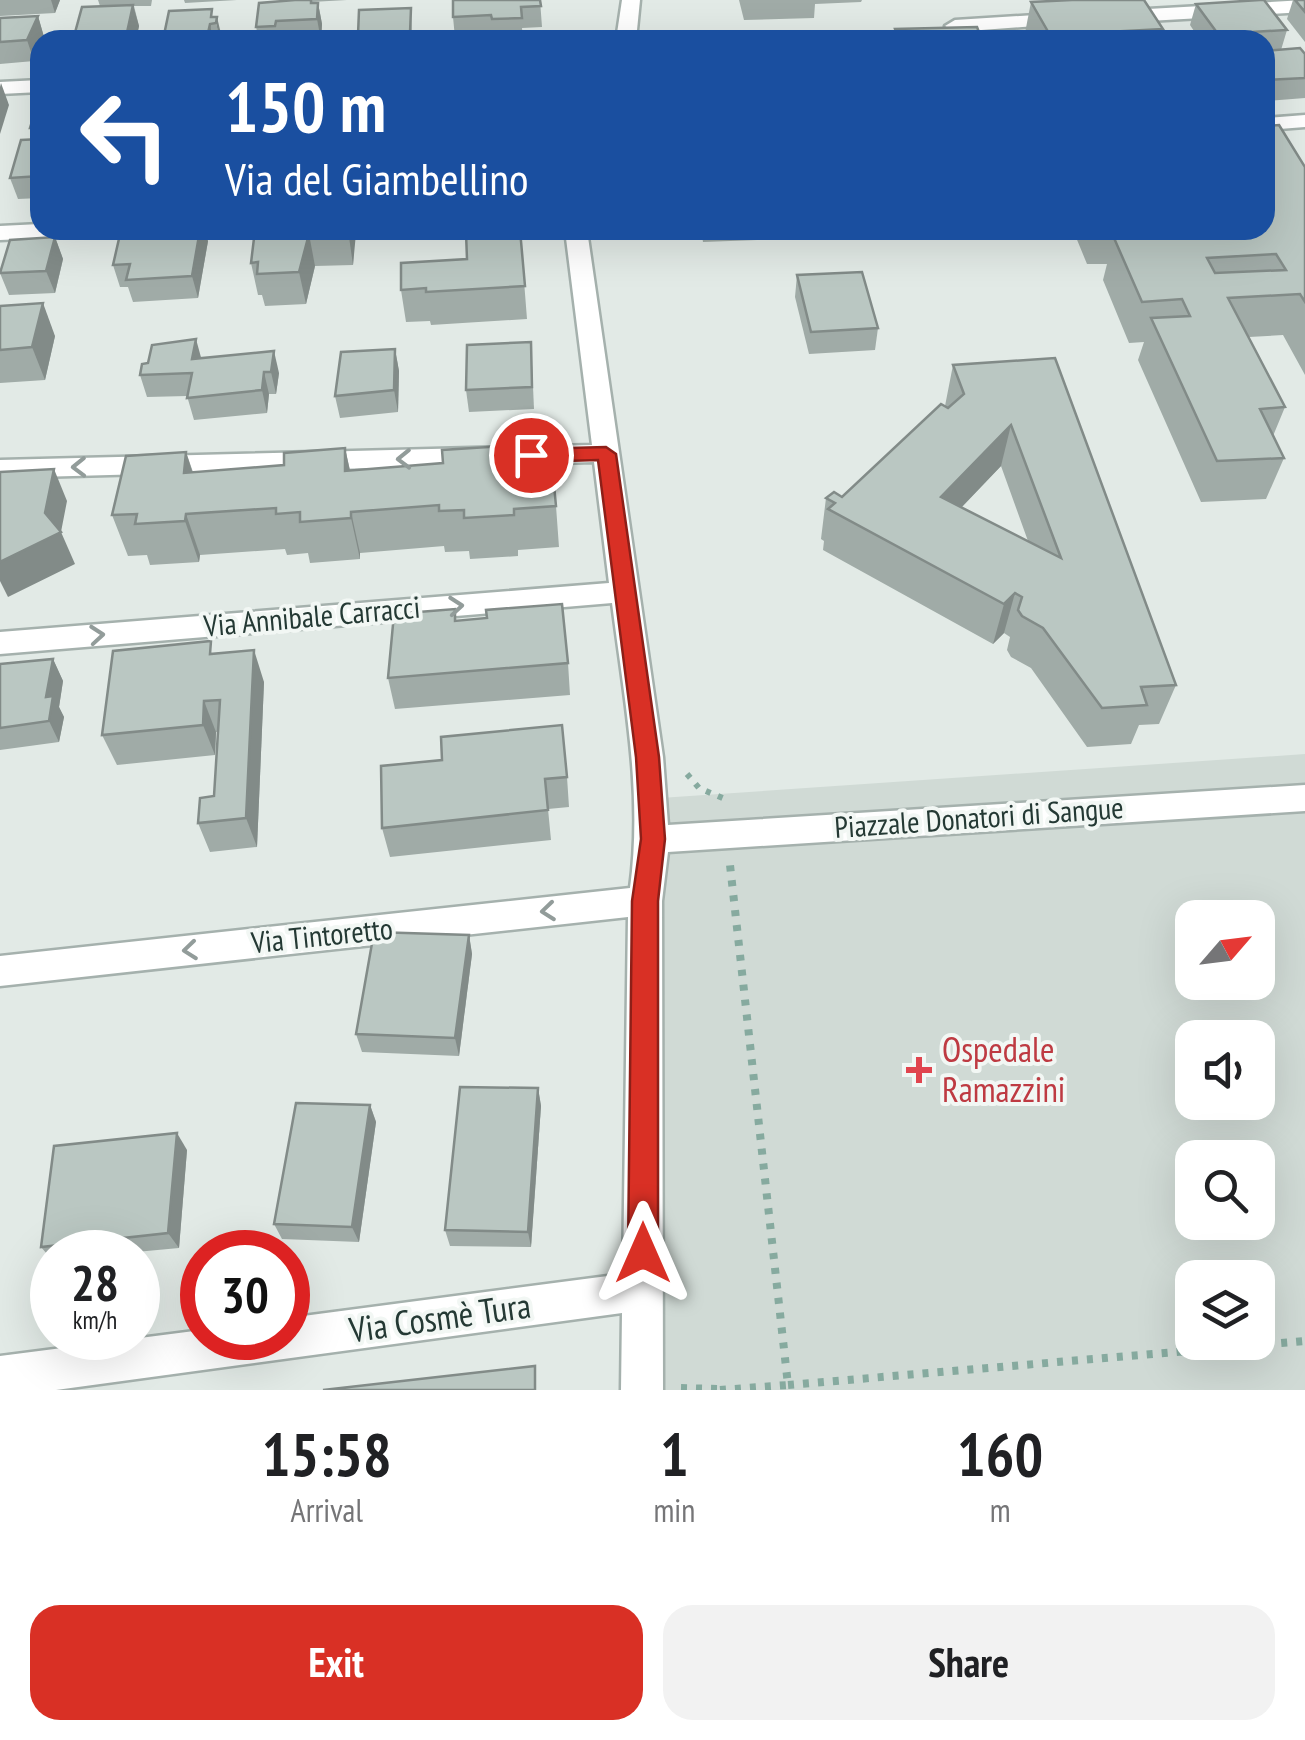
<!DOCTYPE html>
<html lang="en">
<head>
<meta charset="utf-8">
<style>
  body { margin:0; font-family:"PT Sans Narrow",sans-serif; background:#f2f2f2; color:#202124; height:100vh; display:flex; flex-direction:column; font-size:38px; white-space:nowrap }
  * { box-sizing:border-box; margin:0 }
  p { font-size:32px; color:#757577 }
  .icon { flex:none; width:55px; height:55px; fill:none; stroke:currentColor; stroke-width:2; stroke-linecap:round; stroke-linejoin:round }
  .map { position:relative; height:1390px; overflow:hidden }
  .details { display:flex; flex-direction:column; background:#fff; flex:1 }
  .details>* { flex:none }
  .hud { position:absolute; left:30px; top:30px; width:1245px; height:210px; border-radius:30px; box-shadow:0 10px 40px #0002; background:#1a4fa0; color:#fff; overflow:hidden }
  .needle { width:65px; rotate:62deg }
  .controls { position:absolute; left:1175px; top:900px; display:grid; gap:20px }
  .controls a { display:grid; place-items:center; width:100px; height:100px; border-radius:20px; background:#fff; box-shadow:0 10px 40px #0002; font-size:50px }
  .speed { position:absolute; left:30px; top:1230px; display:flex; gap:20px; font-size:50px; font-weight:700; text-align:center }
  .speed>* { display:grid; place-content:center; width:130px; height:130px; border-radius:50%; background:#fff; box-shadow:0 10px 40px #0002; line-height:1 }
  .speed small { font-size:25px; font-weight:400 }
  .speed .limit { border:15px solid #d22; background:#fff; color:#111 }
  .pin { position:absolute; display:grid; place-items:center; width:85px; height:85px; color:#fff; margin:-42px; border:5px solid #fff; border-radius:50%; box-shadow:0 2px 10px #0007 }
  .me { position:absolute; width:110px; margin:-55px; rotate:0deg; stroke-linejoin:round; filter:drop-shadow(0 0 8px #0008) }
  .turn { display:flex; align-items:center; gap:35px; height:210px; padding:0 30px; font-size:45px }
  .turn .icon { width:130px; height:130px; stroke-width:2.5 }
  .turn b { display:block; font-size:70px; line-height:85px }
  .eta { display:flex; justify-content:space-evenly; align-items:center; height:170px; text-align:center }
  .eta b { font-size:60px; font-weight:700; line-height:70px }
  .button { display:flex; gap:20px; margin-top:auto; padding:20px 30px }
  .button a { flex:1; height:115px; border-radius:30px; background:#d93025; color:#fff; font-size:40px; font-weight:700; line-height:115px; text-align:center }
  .button a+a { background:#f2f2f2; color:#202124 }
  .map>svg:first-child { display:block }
</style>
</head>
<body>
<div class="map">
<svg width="1305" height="1390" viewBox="0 0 1305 1390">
  <rect width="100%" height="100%" fill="#e2eae6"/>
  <path fill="#d0dad5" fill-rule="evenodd" d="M1305,754V1390H654L660,798ZM1192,918H1258V982H1192ZM1192,1038H1258V1102H1192ZM1192,1158H1258V1222H1192ZM1192,1278H1258V1342H1192Z"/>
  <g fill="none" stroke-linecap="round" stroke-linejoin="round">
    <defs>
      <g id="minor">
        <polygon points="622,0 640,0 636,40 616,40"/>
        <polygon points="1305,0 1305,12 1113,23 1104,17 1113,11"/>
        <polygon points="1067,13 1074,15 1074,23 955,32 945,26 955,20"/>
        <polygon points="40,80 40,92 0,94 0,82"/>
        <polygon points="1305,115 1305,127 1265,130 1265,118"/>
        <polygon points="40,224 40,230 78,230 67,237 0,240 0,226"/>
        <path d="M565,230H587L663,757L668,825L1305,785V811L668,852L662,901L663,1390H621L622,1313L56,1390H0V1356L202,1330V1338H288V1318L623,1274L628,917L0,986V956L630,888C643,793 624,698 612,603L0,654V632L609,583L594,462L0,478V460L592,445Z"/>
      </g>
    </defs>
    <use href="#minor" stroke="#a5b1ad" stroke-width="5"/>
    <polyline stroke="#86aa9f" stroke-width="6" stroke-dasharray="5 8" stroke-linecap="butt" points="687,774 699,788 725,799"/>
    <g stroke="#86aa9f" stroke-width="8" stroke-dasharray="6 9" stroke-linecap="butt">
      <polyline points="788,1385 1305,1341"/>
      <polyline points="681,1388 719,1389"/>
      <polyline points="720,1390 788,1385 730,865"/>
    </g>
    <use href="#minor" fill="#fff" fill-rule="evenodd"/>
  </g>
  <g fill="#a0aba7" fill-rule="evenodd">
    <polygon points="0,0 60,0 55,13 0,16"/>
    <polygon points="98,0 152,0 151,6 134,6 139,26 136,40 73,40 100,6"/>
    <polygon points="184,0 237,0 185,3"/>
    <polygon points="295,0 347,0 311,2 312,3 318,3 322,24 321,40 259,40 256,27"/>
    <polygon points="540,0 542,27 522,28 523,39 493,40 493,36 455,38 453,17"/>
    <polygon points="739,0 862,0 861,2 815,4 814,18 744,20"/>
    <polygon points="1293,0 1305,0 1305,42 1287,19"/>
    <polygon points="1031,2 1163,29 1160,40 1029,40 1025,33"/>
    <polygon points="1196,4 1287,30 1281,50 1305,54 1305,98 1265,101 1265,40 1200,40 1190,25"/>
    <polygon points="411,8 412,40 359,40 358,35"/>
    <polygon points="38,16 44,37 43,40 40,40 40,47 34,61 0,64 0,18"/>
    <polygon points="214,17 221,40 166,40 164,35"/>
    <polygon points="40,95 40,139 34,139 30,128"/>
    <polygon points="40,139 40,198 18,199 10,178"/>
    <polygon points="1305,167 1305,375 1283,335 1249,337 1285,407 1273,436 1284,458 1266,499 1201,502 1138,360 1144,342 1129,343 1103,280 1107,264 1087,264 1073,230 1265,230"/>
    <polygon points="255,230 355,230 353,265 315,266 306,304 265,306 262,295 258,295 251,263"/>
    <polygon points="520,230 527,319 431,325 430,321 406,322 401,290 467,259"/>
    <polygon points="701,230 788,230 787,239 703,242"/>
    <polygon points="856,230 927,230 927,235 857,235"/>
    <polygon points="55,237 63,259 55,293 9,295 0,273"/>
    <polygon points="208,241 198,298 133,302 128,287 120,287 113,265"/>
    <polygon points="797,275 878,328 875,350 809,354 795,297"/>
    <polygon points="0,306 55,336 45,380 0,383"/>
    <polygon points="531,342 534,409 469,412 466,390"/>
    <polygon points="395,349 399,371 398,412 340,418 335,396"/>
    <polygon points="201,358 279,373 276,394 269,394 267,413 194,420 187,396 147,397 140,375"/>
    <path d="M1055,358L1176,685L1159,724L1139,725L1131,744L1087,747L1031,668L1011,657L1007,650L1010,637L1004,633L993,644L823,550L824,541L821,539L826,498L842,497L945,406L953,365ZM1001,466L1028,541L961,508Z"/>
    <polygon points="345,448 350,470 506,467 556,506 559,547 518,550 518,556 470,559 469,551 445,552 444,546 360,553 360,559 310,563 308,553 287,555 285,549 200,555 199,562 150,565 147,555 128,556 112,515 186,452 193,472 284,465"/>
    <polygon points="456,621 568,663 570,695 395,709 388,678"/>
    <polygon points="215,654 264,682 257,847 210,852 198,823 214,796 218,732 216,732 215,755 117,765 102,735"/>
    <polygon points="53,659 63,681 59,707 64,717 59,742 0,750 0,664"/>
    <polygon points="381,766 567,777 569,807 548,809 551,840 390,857 382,828"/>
    <polygon points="469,935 472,954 459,1056 362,1052 356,1034"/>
    <polygon points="538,1088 541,1106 531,1247 450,1246 445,1230"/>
    <polygon points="370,1105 376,1122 359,1242 282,1239 274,1224"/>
    <polygon points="187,1150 179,1248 136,1252 52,1252 52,1260 41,1247"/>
  </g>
  <g fill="#828b88">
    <polygon points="51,0 60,0 55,13"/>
    <polygon points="318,3 322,24 321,40 317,19"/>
    <polygon points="133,5 139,26 136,40 127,40 126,37"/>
    <polygon points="38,16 44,37 43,40 40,40 40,47 34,61 27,40"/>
    <polygon points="217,17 222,38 221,40 220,40 216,23"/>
    <polygon points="210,24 213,40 210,40 208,33"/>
    <polygon points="1,83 9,105 0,134 0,87"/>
    <polygon points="200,230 205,230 208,241 198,298 192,276"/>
    <polygon points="348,230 355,230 356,233 353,265"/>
    <polygon points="309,234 315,266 306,304 299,272"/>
    <polygon points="55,237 63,259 55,293 46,271"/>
    <polygon points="43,303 55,336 45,380 32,347"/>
    <polygon points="196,339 202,361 192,359"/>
    <polygon points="395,349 399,371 398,412 394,390"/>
    <polygon points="274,351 279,373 276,394 271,372"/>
    <polygon points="264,372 269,394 267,413 262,390"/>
    <polygon points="1011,425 1001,466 932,538 941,497"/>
    <polygon points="345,448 354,490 345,471"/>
    <polygon points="186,452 199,493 197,514 184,473"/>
    <polygon points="54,469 67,501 61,532 75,564 8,597 0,581 0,562 45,513"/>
    <polygon points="351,512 360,553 360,559 351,518"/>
    <polygon points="186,514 200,555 199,562 185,521"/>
    <polygon points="1015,593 1004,633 993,644 1004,604"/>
    <polygon points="254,650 264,682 257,847 246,818"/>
    <polygon points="53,659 63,681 59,707 64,717 59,742 49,721 46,697"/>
    <polygon points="204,701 216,732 215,755 203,725"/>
    <polygon points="469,935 472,954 459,1056 455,1038"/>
    <polygon points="538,1088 541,1106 531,1247 528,1232"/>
    <polygon points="370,1105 376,1122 359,1242 352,1227"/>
    <polygon points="177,1133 187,1150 179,1248 168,1233"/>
  </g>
  <g fill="#bac7c2" stroke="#828b88" stroke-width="2.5" fill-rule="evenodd">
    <polygon points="295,0 311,0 311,3 318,3 317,19 276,21 275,26 256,27 259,3"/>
    <polygon points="453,0 540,0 541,6 521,7 522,18 492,19 491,15 453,17"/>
    <polygon points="1072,0 1144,0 1163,29 1050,35 1031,2"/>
    <polygon points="1260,0 1264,0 1287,30 1218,34 1196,4"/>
    <polygon points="1295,0 1305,0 1305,12"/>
    <polygon points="133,5 126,37 73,40 82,7"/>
    <polygon points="411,8 410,33 358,35 359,10"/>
    <polygon points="212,9 211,17 217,17 216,23 210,24 208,33 164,35 169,11"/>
    <polygon points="38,16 27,40 0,42 0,18"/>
    <polygon points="977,27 982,40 899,40 895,29"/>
    <polygon points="1300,48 1305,54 1305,78 1265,80 1265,51"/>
    <polygon points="40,95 40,128 30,128"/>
    <path d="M1279,125L1305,167V302L1300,294L1228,298L1285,407L1260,409L1284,458L1217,461L1151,318L1190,316L1182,299L1142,302L1114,238L1152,237L1149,230H1265V126ZM1276,254L1286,270L1215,273L1207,258Z"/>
    <polygon points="40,139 40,176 10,178 21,140"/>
    <polygon points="121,230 200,230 192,276 126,280 130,264 113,265"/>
    <polygon points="255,230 348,230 348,233 309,234 299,272 257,274 258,262 251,263"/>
    <polygon points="520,230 525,286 426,292 426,288 401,290 401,263 467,259 466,233"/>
    <polygon points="55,237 46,271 0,273 10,240"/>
    <polygon points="862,272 878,328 811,332 797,275"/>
    <polygon points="43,303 32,347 0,350 0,306"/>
    <polygon points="196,339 192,359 274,351 271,372 264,372 262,390 187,398 192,373 140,375 142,364 148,363 152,345"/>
    <polygon points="531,342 532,387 466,390 467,345"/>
    <polygon points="395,349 394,390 335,396 341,352"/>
    <path d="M1055,358L1176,685L1141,687L1147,705L1102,708L1043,628L1022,616L1018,610L1022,597L1015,593L1004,604L828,509L835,503L826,498L834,492L842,497L941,404L948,408L964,394L953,365ZM1011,425L1061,558L941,497Z"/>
    <polygon points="504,446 505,468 552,464 556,506 514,509 514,515 464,518 464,510 439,511 439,505 351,512 351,518 300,522 300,512 276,514 276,508 186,514 185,521 135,524 137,514 112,515 126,456 186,452 184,473 284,465 284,453 345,448 345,471 443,463 442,450"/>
    <polygon points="54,469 45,513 61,532 0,562 0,472"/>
    <polygon points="562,604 568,663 388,678 394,614 455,609 455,621 487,618 486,610"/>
    <polygon points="211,641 210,654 254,650 246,818 198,823 200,798 214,796 220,700 204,701 203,725 102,735 113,651"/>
    <polygon points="53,659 46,697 53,696 49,721 0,728 0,664"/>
    <polygon points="562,725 567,777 545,779 548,810 382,828 381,766 442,760 441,737"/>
    <polygon points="374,932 469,935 455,1038 356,1034"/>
    <polygon points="460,1087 538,1088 528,1232 445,1230"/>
    <polygon points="296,1103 370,1105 352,1227 274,1224"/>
    <polygon points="177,1133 168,1233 41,1247 54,1146"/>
    <polygon points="535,1366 535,1390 323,1390"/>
  </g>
  <defs><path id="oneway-chevron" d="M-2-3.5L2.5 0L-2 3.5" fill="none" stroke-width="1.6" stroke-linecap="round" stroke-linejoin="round" transform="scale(2.5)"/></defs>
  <g stroke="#929c9a">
    <use href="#oneway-chevron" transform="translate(404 459) rotate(179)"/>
    <use href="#oneway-chevron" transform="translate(79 467) rotate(179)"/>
    <use href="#oneway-chevron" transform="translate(456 606) rotate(-5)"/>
    <use href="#oneway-chevron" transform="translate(97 635) rotate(-5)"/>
    <use href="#oneway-chevron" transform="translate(548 911) rotate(174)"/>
    <use href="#oneway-chevron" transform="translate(190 950) rotate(174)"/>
  </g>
  <polygon fill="#d93025" stroke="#8d1f18" stroke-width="2.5" points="606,447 616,454 659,757 665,839 658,901 658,1253 653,1263 643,1268 632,1263 628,1253 632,901 641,839 636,757 598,460 531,462 521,455 531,449"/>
  <path fill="#e0444e" stroke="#f2f7f4" stroke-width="4" d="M914 1055h10v10h10v10h-10v10h-10v-10h-10v-10h10z"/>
  <g text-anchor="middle" stroke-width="8" stroke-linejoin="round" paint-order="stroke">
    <g font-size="30" fill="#243934" stroke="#f2f7f4">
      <text transform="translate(312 617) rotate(-5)" y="10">Via Annibale Carracci</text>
      <text transform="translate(979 818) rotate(-4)" y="10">Piazzale Donatori di Sangue</text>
      <text transform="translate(322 936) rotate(-6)" y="10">Via Tintoretto</text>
    </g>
    <g font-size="35" fill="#be3a42" stroke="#f2f7f4" text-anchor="start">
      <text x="942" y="1062">Ospedale<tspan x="942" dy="40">Ramazzini</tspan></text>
    </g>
    <g font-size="35" fill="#243934" stroke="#f2f7f4">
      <text transform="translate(440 1318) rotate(-8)" y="12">Via Cosmè Tura</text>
    </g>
  </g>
</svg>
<div class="controls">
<a><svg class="needle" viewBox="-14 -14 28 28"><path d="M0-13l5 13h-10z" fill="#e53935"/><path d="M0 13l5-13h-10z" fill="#757577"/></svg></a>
<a><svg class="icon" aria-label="sound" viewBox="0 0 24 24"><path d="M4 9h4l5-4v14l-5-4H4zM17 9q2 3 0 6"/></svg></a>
<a><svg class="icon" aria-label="search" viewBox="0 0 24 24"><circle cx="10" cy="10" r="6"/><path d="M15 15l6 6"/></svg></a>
<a><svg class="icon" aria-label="layers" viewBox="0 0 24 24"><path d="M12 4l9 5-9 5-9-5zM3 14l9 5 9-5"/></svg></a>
</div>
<div class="speed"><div>28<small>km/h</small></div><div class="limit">30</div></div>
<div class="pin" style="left:531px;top:455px;background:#d93025"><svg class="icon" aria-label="arrive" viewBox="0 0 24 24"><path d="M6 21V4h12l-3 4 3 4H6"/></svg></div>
<svg class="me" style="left:643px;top:1253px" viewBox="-20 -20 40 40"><path d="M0-17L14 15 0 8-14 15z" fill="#d93025" stroke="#fff" stroke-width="4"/></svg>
<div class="hud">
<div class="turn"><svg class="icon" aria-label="left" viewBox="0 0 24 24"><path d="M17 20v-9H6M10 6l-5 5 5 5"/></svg><div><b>150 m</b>Via del Giambellino</div></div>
</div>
</div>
<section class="details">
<div class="eta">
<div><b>15:58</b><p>Arrival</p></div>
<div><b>1</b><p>min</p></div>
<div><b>160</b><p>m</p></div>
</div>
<div class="button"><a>Exit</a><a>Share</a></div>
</section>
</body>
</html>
